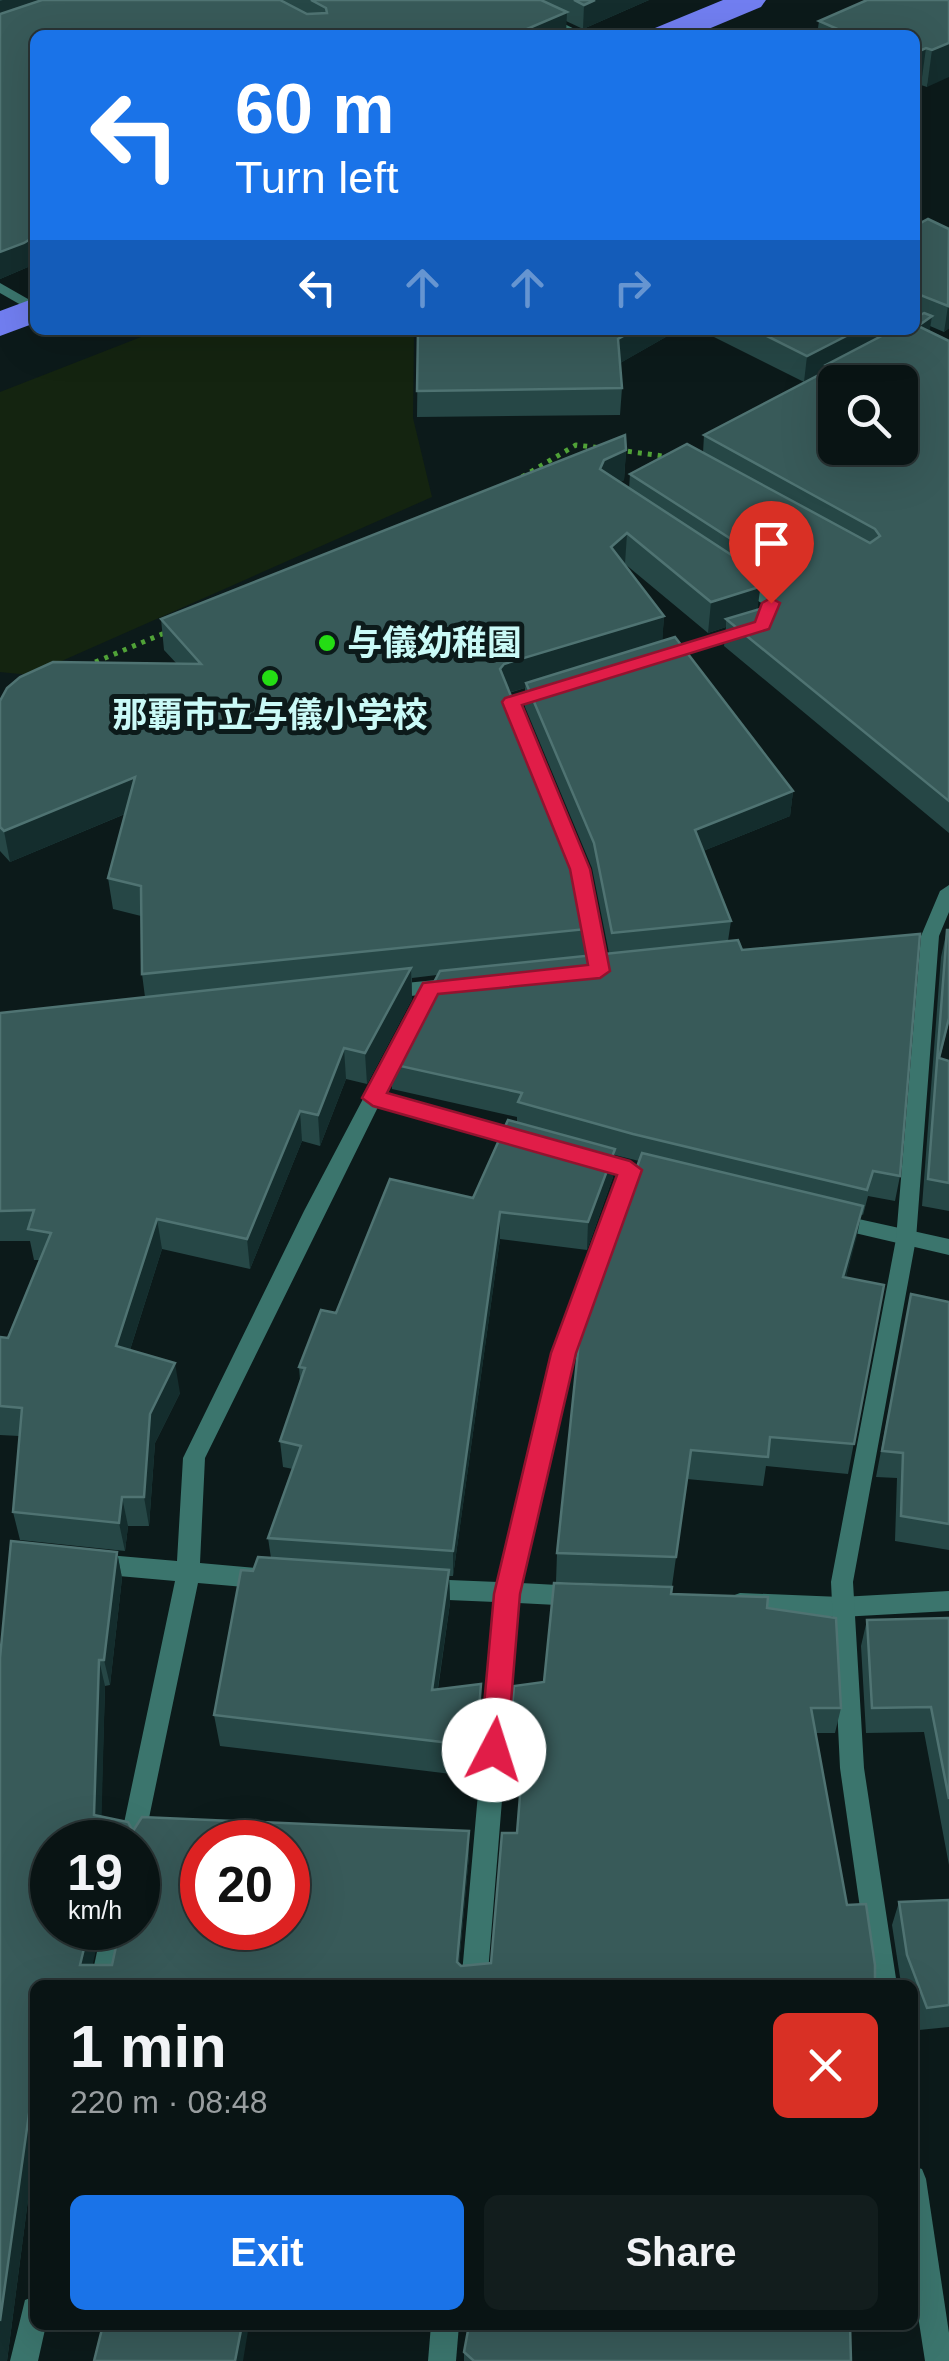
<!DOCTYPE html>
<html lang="en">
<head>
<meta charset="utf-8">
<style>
  body { margin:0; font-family:Helvetica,"Noto Sans JP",sans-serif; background:#121d1d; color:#f1f3f6; height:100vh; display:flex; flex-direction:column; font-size:38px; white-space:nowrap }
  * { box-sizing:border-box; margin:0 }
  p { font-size:32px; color:#999ea0 }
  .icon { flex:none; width:55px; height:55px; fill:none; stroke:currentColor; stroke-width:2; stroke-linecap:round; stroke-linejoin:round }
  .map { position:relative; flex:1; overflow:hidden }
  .panel { position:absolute; left:30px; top:1980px; width:888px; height:350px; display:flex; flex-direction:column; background:#091414; border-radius:15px; box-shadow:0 10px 40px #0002,0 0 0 2px #293334 }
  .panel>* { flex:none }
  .top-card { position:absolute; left:30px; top:30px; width:890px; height:305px; border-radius:15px; box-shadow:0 10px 40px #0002,0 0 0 2px #293334; background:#1a73e8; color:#fff; overflow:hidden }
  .buttons { position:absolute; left:818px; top:365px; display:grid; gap:20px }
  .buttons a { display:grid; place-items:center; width:100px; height:100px; border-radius:15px; background:#091414; box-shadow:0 10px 40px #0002,0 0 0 2px #293334; font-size:50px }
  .speed { position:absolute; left:30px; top:1820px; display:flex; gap:20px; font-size:50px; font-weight:700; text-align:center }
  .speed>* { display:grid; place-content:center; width:130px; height:130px; border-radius:50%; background:#091414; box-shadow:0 10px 40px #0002,0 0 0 2px #293334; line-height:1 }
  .speed small { font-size:25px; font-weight:400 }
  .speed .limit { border:15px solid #d22; background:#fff; color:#111 }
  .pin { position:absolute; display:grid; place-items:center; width:85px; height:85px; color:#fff; margin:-102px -42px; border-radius:50% 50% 50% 0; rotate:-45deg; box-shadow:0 0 10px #0007 }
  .pin .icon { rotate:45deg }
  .me { position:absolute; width:110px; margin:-55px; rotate:5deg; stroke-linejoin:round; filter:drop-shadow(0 0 8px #0008) }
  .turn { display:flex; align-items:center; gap:35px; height:210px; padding:0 40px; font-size:45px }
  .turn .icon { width:130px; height:130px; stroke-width:2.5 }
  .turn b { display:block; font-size:70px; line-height:85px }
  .lanes { display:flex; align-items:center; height:95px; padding:0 40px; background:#0003; justify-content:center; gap:50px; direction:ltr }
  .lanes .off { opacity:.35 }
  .round { display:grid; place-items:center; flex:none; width:105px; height:105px; border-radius:15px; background:#121d1d }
  .headline { display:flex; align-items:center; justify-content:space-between; height:170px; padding:0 40px }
  h1 { font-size:60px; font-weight:600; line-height:75px }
  .button { display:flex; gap:20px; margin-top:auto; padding:20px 40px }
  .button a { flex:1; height:115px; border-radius:15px; background:#1a73e8; color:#fff; font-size:40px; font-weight:600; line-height:115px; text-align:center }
  .button a+a { background:#121d1d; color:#f1f3f6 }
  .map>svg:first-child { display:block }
</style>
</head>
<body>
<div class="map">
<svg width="949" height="2361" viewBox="0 0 949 2361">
  <rect width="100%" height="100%" fill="#0c1a1a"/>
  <polygon fill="#142410" points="159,330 400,330 414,335 413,418 432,497 30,675 0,672 0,392"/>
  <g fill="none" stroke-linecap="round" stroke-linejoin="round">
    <g stroke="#50a237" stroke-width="5" stroke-dasharray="4 6" stroke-linecap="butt">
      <polyline points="618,450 670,457"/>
      <polyline points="522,477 576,445 601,448"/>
      <polyline points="86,666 167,632"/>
    </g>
    <g fill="#3b756d" fill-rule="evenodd">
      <polygon points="500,0 515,0 587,35 572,35"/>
      <polygon points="740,578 779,603 769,628 668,659 656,659 656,653 756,622 763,604 734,586 734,580"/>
      <path d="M560,813C586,825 603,941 609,971L600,977L591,971L571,869L551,819Z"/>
      <polygon points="403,1033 412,1040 385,1094 525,1133 535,1140 525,1147 378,1107 205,1458 200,1563 267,1569 275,1572 278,1579 275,1586 267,1589 198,1583 144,1842 138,1851 138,1842 120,1842 175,1581 96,1574 88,1571 85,1564 88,1557 96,1554 177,1561 183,1458 304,1211 394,1040"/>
      <polygon points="630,1163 669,1173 672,1178 662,1186 637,1179 575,1353 521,1583 576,1586 584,1589 588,1596 584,1603 576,1606 518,1603 487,1985 461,1985 495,1602 425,1599 417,1596 414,1589 417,1582 425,1579 498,1582 553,1353 620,1170"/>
      <polygon points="836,1214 949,1239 949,1255 829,1227 826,1222 829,1217"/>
      <polygon points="949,1591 949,1611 841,1617 740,1613 732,1610 728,1603 732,1596 740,1593 841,1597"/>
      <polygon points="102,1928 128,1928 116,1985 90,1985"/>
      <polygon points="35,2296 35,2325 46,2325 38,2361 10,2361 25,2300"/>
      <polygon points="431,2325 459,2325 456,2361 428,2361"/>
    </g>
    <g fill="#3b756d" fill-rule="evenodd">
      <polygon points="0,283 35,303 35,313 0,293"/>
      <polygon points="949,885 949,912 939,936 916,1239 853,1582 864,1768 897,1985 871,1985 840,1768 831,1582 896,1239 921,936 940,891"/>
      <polygon points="456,978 463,980 465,985 463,990 385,999 376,992 385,985"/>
      <polygon points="912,2166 922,2169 926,2179 949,2333 949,2361 925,2361 912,2277"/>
    </g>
    <g fill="#717ef0" fill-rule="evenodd">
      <polygon points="723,0 766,0 761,7 694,35 650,35 655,28"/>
      <polygon points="35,298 35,323 0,336 0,311"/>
    </g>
  </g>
  <g fill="#264746" fill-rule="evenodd">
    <polygon points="0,0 649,0 583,29 566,21 35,35 35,264 0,279"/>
    <polygon points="949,0 927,87 921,85 915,35 817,35 819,21"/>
    <path d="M915,226L949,229V328L944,332L930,326V331L949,341V833L724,646L726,627L708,633L625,564L664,616L662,641L793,791L790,816L703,851L731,921L728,941L742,950L900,1176L895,1201L868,1196L863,1215L861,1214L846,1277L884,1285L848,1474L766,1466L763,1486L687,1479L672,1586L556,1582L557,1553L639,1161L615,1155L613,1177L587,1250L500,1239L453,1576H449L450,1603L438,1689L481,1684V1715L476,1777L220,1746L214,1715L253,1571L271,1558L268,1538L293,1469L283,1467L280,1441L300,1380L299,1367L336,1313L473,1198L517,1122V1117L392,1089L391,1064L437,975L412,978V999L367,1084L346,1079L320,1146L302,1141L250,1269L162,1249L130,1350L180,1393L155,1443L149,1526H128L125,1551L20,1540L13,1512L19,1436L0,1435V1337L8,1338L40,1260H34L30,1241H0V1013L145,997L142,974L141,916L113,909L108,878L125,814L10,862L0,851V701L177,664L164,650L161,619L626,450L624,480L620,482L629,489L630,474L703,453L704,435L826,371L804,382L700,330H915ZM760,586L776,597L773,605L757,610ZM525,688V707L592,868L609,953L585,956L587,929L509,693Z"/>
    <polygon points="418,330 678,330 620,363 622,388 620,415 417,417"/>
    <polygon points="947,930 949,930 949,1022 940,1058 949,1061 949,1211 922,1206 941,957"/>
    <polygon points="911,1294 949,1302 949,1550 895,1541 897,1478 876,1477"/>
    <path d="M117,1552L122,1578L110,1685L105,1686L101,1817L133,1831H469V1855L459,1964L461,1966L491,1963L517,1833L521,1782L507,1781L508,1756L544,1682L671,1594L767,1608L841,1708L835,1733H816L847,1905L875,1965L35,1985V2146L7,2361H0V1658ZM52,1842H138L112,1965H92L101,1928Z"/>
    <polygon points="949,1618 949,1865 924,1732 866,1733 861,1646 867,1620"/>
    <polygon points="949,1900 949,2027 919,2030 912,2012 912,1985 902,1985 900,1977 892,1925 899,1902"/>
    <polygon points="464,2352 851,2361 464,2361"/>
  </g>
  <g fill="#142d2d">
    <polygon points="3,0 75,0 0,26 0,1"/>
    <polygon points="595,0 649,0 583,29 584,5"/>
    <polygon points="567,12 566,35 513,35"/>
    <polygon points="949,43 949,77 927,87 932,50"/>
    <polygon points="926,48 921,85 915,87 915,53"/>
    <polygon points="35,236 35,264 0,279 0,252"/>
    <polygon points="949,305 949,328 944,332 948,306"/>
    <polygon points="932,316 928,342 918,326"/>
    <polygon points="634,330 678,330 617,365 618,339"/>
    <polygon points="858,330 904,330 826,365 826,371 804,382 807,356"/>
    <polygon points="626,450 624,480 603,491 600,469 604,460"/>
    <polygon points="627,533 625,564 611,547"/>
    <polygon points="762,575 758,605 753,619 726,619 726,627 708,633 711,602"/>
    <polygon points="664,616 662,647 526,683 525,688 504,694 500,669 504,664"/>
    <polygon points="135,777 139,808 10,862 4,831"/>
    <polygon points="793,791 790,816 693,855 695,830"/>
    <polygon points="411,968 412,999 367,1084 365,1053"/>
    <polygon points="344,1048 346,1079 320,1146 318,1115"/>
    <polygon points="300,1111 302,1141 250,1269 247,1239"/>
    <polygon points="615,1149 613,1177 587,1250 588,1222"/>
    <polygon points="863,1206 857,1236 838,1307 843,1277"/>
    <polygon points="500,1212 500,1239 453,1576 453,1551"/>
    <polygon points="157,1219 162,1249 122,1375 116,1346"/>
    <polygon points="175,1363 180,1393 155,1443 149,1526 144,1497 150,1414"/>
    <polygon points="122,1497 128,1526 125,1551 119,1523"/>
    <polygon points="117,1552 122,1578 110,1685 104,1660"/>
    <polygon points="449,1570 450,1603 433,1721 432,1690"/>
    <polygon points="99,1660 105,1686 101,1839 94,1815"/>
    <polygon points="481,1684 481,1715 476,1777 476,1746"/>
    <polygon points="469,1831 469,1855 457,1985 457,1962"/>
    <polygon points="89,1928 101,1928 88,1985 80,1965"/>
    <polygon points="34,2071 35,2146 7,2361 0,2361 0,2321"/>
    <polygon points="242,2325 249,2325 243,2361 235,2361"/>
  </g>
  <g fill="#385a59" stroke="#4f7372" stroke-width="2.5" fill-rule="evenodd">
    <polygon points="42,0 280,0 307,14 327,13 326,8 311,0 541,0 567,12 513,35 35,35 35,236 24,243 0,252 0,14"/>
    <polygon points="574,0 595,0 584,5"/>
    <polygon points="867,0 949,0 949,43 932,50 926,48 915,53 915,35 851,35 819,21"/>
    <polygon points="928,219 949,229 948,306 918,294 915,300 915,226"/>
    <path d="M924,313L932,316L918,326L949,341V801L726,619L773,605L784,573L630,474L687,444L870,543L880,536L875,529L704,435L832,368L826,365L893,330H915V318ZM835,382H900V448H835Z"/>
    <polygon points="418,330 634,330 618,339 622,388 417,391"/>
    <polygon points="755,330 858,330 807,356"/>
    <polygon points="625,435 626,450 604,460 600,469 762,575 756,588 711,602 627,533 611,547 664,616 504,664 500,669 569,839 587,929 142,974 141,886 108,878 135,777 4,831 0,827 0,701 7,688 20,677 53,662 201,664 161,619"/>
    <polygon points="675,637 793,791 695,830 731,921 612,933 594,843 526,683"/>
    <polygon points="947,930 949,930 949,1018 939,1058 949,1061 949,1183 928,1179"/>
    <polygon points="920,934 900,1176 873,1171 867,1190 633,1134 518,1102 522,1093 391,1064 440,971 738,940 742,950"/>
    <polygon points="411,968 365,1053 344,1048 318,1115 300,1111 247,1239 157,1219 116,1346 175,1363 150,1414 144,1497 122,1497 119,1523 13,1512 22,1408 0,1406 0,1337 8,1338 51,1233 28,1229 34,1210 0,1211 0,1013"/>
    <polygon points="508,1120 615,1149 588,1222 500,1212 453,1551 268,1538 301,1446 280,1441 305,1368 299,1367 321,1310 336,1313 390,1179 473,1198"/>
    <polygon points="642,1153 863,1206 843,1277 884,1285 854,1444 770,1437 768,1457 691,1450 676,1557 557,1553 581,1322"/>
    <polygon points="911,1294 949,1302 949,1524 901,1516 903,1453 882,1451"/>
    <path d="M11,1541L117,1552L104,1660H99L94,1815L128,1822L133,1831L142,1817L469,1831L457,1962L461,1966L491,1963L502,1833H517L523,1758L508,1756L514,1686L544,1682L554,1583L672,1587L671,1594L768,1597L767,1608L836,1618L841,1708H811L847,1905L866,1904L875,1965V1985H35V2071L0,2321V1658ZM52,1842H138V1928H120L112,1965H80L89,1928H52ZM202,1842H288V1928H202Z"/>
    <polygon points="258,1557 449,1570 432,1690 481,1684 476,1746 214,1715 241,1570 253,1571"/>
    <polygon points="949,1618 949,1799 931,1707 872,1708 867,1620"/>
    <polygon points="949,1900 949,2005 927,2008 907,1955 899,1902"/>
    <polygon points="103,2325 242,2325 235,2361 94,2361"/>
    <polygon points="469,2325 850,2325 851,2361 474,2361 464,2352"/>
  </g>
  <polygon fill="#e11d48" stroke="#92132f" stroke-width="2.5" points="771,598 780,603 769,629 522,705 590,869 610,971 600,978 438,994 387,1093 630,1161 642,1170 576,1353 520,1594 507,1750 503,1759 494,1763 484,1759 480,1750 494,1594 551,1353 617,1175 373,1106 362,1098 423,983 588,965 570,869 502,702 505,698 755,622 762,603"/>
  <g fill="#24dd14" stroke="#0c1a1a" stroke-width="4">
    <circle cx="327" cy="643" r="10"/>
    <circle cx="270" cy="678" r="10"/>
  </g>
  <g text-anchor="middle" stroke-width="10" stroke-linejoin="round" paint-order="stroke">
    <g font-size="35" font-weight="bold" fill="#cafaf7" stroke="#0c1a1a" text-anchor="start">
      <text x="347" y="655">与儀幼稚園</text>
      <text x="270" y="727" text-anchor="middle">那覇市立与儀小学校</text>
    </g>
  </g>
</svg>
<div class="buttons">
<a><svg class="icon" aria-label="search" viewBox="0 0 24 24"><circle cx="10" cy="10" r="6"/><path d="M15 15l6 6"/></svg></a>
</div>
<div class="speed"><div>19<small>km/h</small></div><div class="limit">20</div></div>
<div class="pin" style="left:771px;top:603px;background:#d93025"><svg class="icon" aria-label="arrive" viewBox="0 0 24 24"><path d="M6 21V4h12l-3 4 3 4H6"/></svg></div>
<svg class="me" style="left:494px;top:1750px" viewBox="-20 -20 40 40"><circle r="19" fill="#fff"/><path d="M0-13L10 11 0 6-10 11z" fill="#e11d48"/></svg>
<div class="top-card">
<div class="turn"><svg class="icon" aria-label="left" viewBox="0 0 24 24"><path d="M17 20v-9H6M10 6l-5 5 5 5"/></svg><div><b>60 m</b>Turn left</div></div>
<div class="lanes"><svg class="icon" aria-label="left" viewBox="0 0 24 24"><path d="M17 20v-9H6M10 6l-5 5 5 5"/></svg><svg class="icon off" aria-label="ahead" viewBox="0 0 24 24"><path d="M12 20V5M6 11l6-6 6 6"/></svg><svg class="icon off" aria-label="ahead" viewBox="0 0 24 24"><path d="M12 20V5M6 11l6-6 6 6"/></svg><svg class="icon off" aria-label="right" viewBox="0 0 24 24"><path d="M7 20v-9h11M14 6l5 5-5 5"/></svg></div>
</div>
<section class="panel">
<div class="headline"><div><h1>1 min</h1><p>220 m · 08:48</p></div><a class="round" style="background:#d93025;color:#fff"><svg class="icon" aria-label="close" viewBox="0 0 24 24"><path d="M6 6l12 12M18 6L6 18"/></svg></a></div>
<div class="button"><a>Exit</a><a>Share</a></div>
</section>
</div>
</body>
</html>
